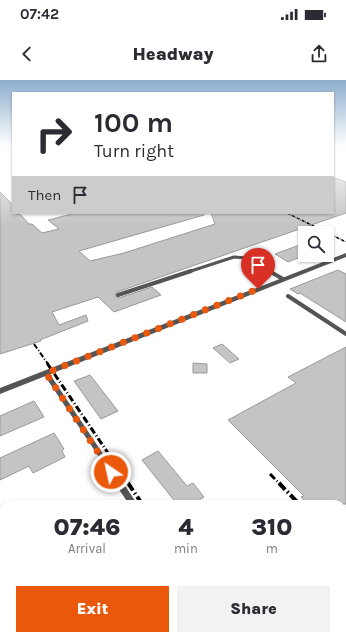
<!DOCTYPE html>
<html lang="en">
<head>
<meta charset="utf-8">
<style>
  body { margin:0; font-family:Karla,sans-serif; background:#f2f2f3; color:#2b2b33; height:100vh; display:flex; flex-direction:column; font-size:15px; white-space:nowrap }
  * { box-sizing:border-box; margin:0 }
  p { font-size:13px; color:#7c7c81 }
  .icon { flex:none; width:22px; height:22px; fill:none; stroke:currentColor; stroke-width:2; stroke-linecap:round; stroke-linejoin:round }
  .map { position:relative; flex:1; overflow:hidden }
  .sheet { position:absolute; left:0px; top:420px; width:346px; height:140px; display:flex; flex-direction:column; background:#fff; border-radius:12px 12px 0 0; box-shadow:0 1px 3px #0004 }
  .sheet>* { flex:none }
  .hud { position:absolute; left:12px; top:12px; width:322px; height:122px; border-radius:0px; box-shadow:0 1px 3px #0004; background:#fff; color:#2b2b33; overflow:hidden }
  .fabs { position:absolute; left:298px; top:146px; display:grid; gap:8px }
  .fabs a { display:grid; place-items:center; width:36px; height:36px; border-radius:0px; background:#fff; box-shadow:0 1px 3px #0004; font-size:20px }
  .pin { position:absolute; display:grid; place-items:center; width:34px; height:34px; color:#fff; margin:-41px -17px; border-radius:50% 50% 50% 0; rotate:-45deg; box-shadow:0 0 4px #0007 }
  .pin .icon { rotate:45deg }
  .me { position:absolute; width:44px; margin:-22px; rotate:326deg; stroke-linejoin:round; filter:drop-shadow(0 0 3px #0008) }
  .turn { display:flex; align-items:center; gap:14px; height:84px; padding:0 16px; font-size:18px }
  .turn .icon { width:52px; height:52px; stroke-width:2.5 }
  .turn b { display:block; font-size:28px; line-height:34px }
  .then { display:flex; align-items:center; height:38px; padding:0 16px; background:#0003; gap:8px; font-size:15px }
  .eta { display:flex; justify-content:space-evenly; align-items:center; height:68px; text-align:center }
  .eta b { font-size:24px; font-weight:800; line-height:28px }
  .button { display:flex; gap:8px; margin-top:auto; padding:8px 16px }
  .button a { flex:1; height:46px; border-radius:0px; background:#ea580c; color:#fff; font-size:16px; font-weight:800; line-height:46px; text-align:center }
  .button a+a { background:#f2f2f3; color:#2b2b33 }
  .status { display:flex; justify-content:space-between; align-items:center; height:28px; padding:0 20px; background:#fff; direction:ltr }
  .status svg { height:11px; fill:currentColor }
  header { display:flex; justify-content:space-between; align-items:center; height:52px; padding:0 16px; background:#fff; font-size:18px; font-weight:800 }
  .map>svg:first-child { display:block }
</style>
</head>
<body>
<div class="status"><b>07:42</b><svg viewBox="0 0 49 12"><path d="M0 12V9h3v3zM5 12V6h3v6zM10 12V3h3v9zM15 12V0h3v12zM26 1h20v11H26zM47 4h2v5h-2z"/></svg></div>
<header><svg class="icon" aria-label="back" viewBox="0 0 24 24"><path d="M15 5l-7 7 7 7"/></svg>Headway<svg class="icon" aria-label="share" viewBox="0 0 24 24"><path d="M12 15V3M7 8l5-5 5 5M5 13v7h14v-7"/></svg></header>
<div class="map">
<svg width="346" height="560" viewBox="0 0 346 560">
  <rect width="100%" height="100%" fill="#fff"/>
  <g fill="#c4c4c4" stroke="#999">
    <polygon points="333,97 346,102 346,133 117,212 115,216 119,218 152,207 161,215 114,232 98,217 52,232 59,245 86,235 88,241 40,260 41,261 0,274 0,112 13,125 13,133 21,135 29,144 32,144 42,153 59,149 48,140 76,133 204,133 204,135 79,171 90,181 124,173 215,144 211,133 333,133"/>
    <polygon points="305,163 305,175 288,182 275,174"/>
    <polygon points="338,190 346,194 346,242 300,213 298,214 290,209"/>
    <polygon points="222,264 239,279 230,283 213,268"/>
    <polygon points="346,267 346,424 308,424 301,417 304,416 228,340 296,303 288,297"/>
    <polygon points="193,283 207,284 207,293 193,293"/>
    <polygon points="90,295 118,331 101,339 74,301"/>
    <polygon points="34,321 44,337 0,356 0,336"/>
    <polygon points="54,353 64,369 62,371 65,377 33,393 29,386 0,400 0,378"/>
    <polygon points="158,371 187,406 193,403 204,417 193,424 177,424 142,380"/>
  </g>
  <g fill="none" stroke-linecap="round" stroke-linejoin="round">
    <polyline stroke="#555" stroke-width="3" points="188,192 234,177 247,178 271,192"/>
    <g stroke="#555" stroke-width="4">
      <polyline points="269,191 283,199"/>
      <polyline points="118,215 191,191"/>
      <polyline points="288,216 346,254"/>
    </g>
    <polyline stroke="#555" stroke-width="5" points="46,293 120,404"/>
    <g stroke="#555" stroke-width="7">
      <polyline points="119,403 133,424"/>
      <polyline points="220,556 223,560"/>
    </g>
    <polygon fill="#555" fill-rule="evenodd" points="346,173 346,177 0,314 0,308"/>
    <polyline stroke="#000" stroke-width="1.5" stroke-dasharray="3 1 0.5 1" stroke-linecap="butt" points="287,133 346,162"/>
    <polyline stroke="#000" stroke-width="2" stroke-dasharray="5.5 2 1 2" stroke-linecap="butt" points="34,264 48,284"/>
    <g stroke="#000" stroke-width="3" stroke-dasharray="7 2.5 1 2.5" stroke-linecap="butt">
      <polyline points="47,283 129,404"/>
      <polyline points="270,394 280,404"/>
    </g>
    <g stroke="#000" stroke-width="4" stroke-dasharray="9 3 1.5 3" stroke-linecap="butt">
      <polyline points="128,403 142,424"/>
      <polyline points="279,403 299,424"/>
      <polyline points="342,468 346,472"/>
      <polyline points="232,556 235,560"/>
    </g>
  </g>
  <linearGradient id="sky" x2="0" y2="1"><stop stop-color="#8cadcc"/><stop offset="0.46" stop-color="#fff"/><stop offset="1" stop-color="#fff" stop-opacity="0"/></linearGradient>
  <rect width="346" height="145" fill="url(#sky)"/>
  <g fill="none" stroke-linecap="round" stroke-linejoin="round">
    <polyline stroke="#ea580c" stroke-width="7" stroke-dasharray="0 12.6" points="111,392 46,293 258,209"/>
  </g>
</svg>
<div class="fabs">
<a><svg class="icon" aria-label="search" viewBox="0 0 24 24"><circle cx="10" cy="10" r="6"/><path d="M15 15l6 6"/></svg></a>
</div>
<div class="pin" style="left:258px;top:209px;background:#d93025"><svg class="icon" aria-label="arrive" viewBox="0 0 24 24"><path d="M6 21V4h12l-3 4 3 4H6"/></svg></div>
<svg class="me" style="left:111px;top:392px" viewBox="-20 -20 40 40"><circle r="17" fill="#ea580c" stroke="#fff" stroke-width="3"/><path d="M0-11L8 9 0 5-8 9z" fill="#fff"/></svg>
<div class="hud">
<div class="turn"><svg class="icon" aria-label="right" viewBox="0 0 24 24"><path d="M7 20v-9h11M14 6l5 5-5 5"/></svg><div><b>100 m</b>Turn right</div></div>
<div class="then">Then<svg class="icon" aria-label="arrive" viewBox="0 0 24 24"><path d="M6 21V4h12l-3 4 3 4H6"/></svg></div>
</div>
<section class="sheet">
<div class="eta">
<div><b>07:46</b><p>Arrival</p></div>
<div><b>4</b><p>min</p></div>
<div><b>310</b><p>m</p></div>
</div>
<div class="button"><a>Exit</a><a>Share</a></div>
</section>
</div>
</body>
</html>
